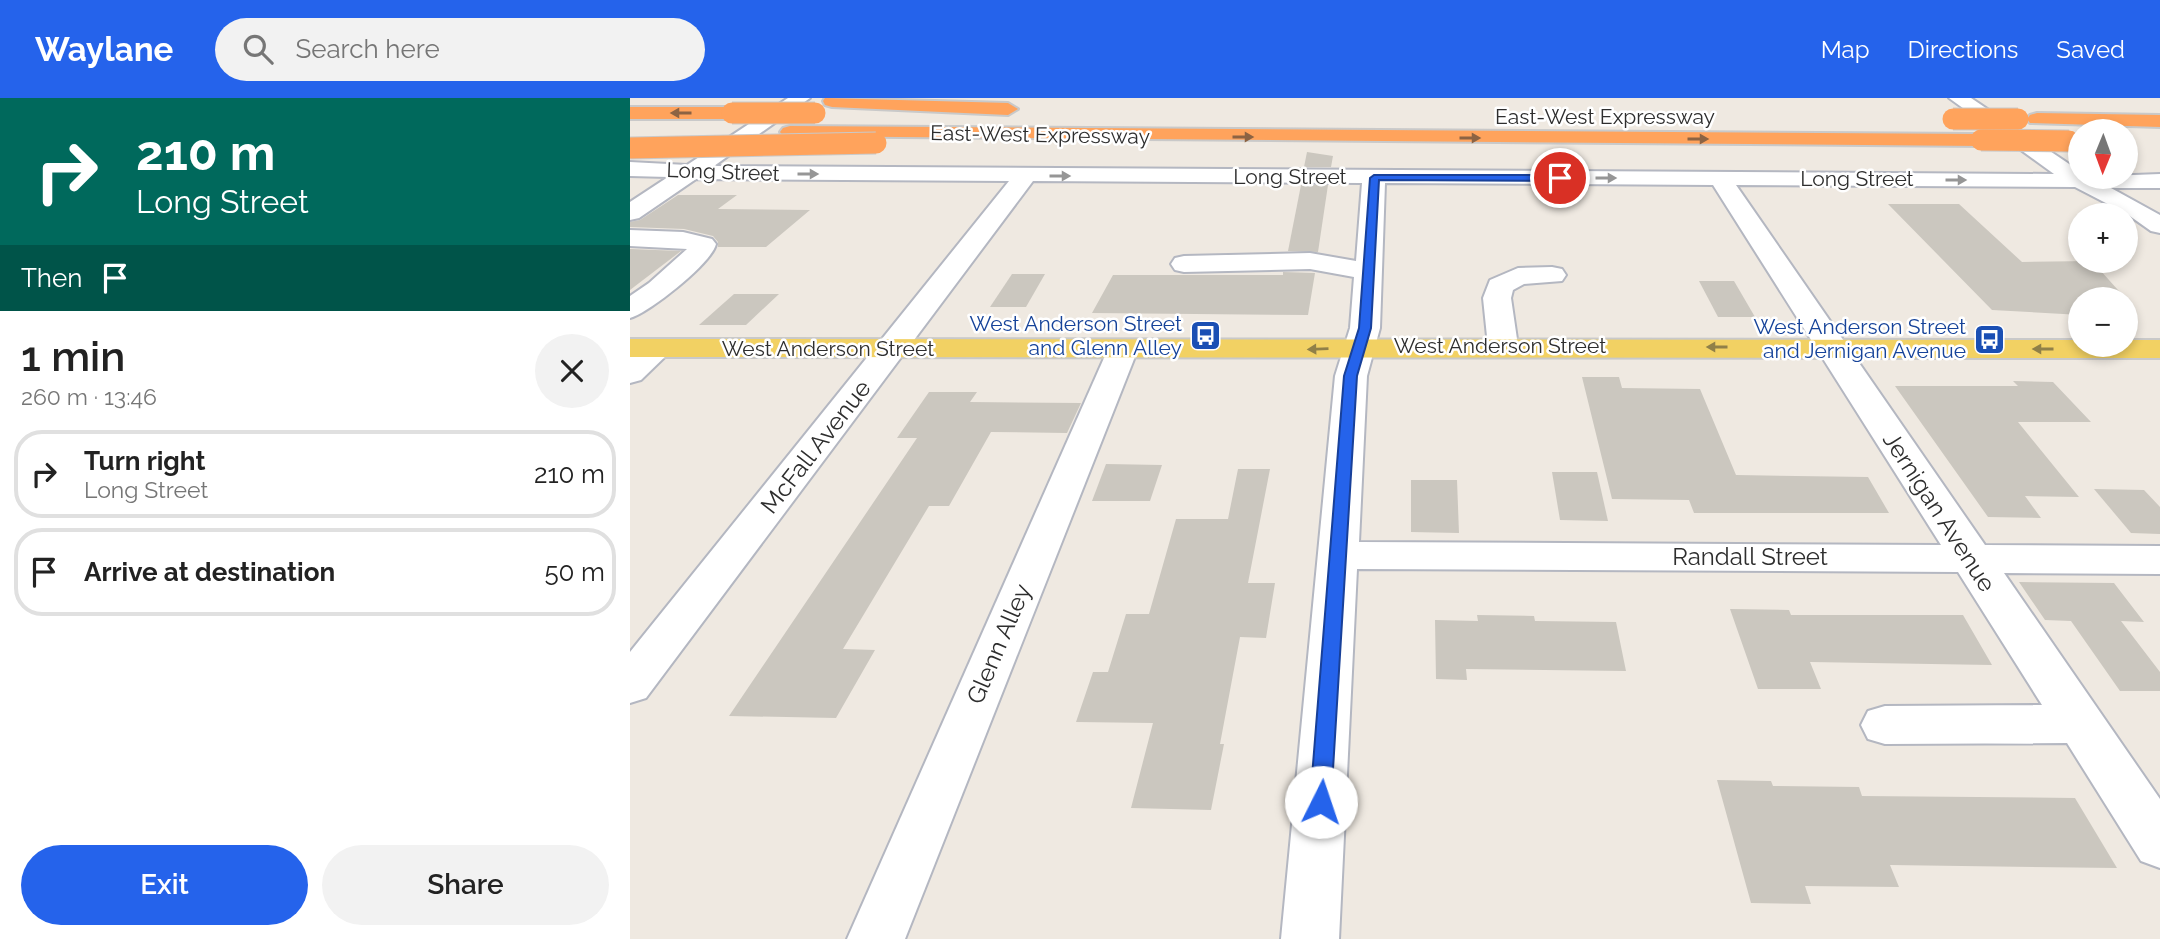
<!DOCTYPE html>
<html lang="en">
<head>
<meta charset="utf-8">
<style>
  body { margin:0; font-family:Raleway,sans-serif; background:#f2f2f2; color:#222; height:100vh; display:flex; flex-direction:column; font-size:26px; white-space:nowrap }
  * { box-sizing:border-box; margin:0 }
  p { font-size:23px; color:#767676 }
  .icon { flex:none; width:38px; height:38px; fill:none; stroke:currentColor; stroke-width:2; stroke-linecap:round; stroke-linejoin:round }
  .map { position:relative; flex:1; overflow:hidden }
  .sheet { display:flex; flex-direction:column; background:#fff; width:630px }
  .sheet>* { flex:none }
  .banner { background:#00695c; color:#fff; overflow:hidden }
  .needle { width:46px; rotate:181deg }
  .tools { position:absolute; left:1438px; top:21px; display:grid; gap:14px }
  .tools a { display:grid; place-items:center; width:70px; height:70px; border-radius:50%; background:#fff; box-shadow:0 4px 10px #0003; font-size:35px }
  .pin { position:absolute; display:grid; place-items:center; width:60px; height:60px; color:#fff; margin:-30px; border:4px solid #fff; border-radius:50%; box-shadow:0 2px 7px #0007 }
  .me { position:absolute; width:77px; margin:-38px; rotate:4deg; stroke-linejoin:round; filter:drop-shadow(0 0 5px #0008) }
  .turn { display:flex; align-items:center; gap:24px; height:147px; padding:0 21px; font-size:32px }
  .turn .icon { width:91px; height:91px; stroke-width:2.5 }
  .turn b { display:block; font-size:49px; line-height:60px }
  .then { display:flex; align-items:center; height:66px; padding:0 21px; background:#0003; gap:14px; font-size:26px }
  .round { display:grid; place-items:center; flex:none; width:74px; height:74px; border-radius:37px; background:#f2f2f2 }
  .overview { display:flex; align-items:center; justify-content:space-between; height:119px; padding:0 21px }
  h1 { font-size:42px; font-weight:600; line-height:52px }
  .action { display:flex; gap:14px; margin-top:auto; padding:14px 21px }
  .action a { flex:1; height:80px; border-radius:42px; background:#2563eb; color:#fff; font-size:28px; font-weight:600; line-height:80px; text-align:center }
  .action a+a { background:#f2f2f2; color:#222 }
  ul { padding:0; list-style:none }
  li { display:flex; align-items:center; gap:21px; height:88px; margin:0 14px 10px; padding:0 7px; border:4px solid #e0e0e0; border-radius:28px }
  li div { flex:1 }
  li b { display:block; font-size:26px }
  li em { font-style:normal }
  header { display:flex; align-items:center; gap:42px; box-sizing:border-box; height:98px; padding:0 35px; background:#2563eb; color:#fff }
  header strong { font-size:33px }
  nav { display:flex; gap:38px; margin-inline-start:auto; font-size:24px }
  .search { width:490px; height:63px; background:#f2f2f2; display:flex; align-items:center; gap:18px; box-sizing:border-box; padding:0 24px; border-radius:38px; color:#767676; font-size:26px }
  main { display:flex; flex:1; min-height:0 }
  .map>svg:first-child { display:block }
</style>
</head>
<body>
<header>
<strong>Waylane</strong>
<div class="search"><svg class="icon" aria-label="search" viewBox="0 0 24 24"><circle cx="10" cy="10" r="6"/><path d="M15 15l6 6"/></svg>Search here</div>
<nav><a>Map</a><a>Directions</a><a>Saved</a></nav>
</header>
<main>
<section class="sheet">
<div class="banner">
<div class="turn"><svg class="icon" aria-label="right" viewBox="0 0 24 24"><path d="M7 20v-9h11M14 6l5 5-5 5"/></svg><div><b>210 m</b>Long Street</div></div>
<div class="then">Then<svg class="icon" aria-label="arrive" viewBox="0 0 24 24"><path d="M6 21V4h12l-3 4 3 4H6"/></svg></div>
</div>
<div class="overview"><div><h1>1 min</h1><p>260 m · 13:46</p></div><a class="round"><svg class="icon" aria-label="close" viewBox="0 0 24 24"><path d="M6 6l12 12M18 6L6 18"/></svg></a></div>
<ul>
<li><svg class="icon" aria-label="right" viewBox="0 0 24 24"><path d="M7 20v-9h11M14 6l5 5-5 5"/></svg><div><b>Turn right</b><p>Long Street</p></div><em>210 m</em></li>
<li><svg class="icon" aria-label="arrive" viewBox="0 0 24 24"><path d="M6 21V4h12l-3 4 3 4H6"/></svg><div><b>Arrive at destination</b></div><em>50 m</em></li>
</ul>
<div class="action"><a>Exit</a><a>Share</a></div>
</section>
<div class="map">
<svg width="1530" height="841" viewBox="0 0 1530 841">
  <rect width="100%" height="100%" fill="#efe9e1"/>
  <g fill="#cbc7bf">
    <polygon points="677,54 703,58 701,69 674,69"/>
    <polygon points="671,87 698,87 688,154 658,153"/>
    <polygon points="48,97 107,97 88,111 180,112 136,149 88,149 88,144 83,138 54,131 0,129 0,124 10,122"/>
    <polygon points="1258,106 1329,106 1392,164 1462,163 1496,201 1451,201 1451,217 1362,212"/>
    <polygon points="0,151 51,153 0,192"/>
    <polygon points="653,174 685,175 678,217 462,215 483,177 653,177"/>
    <polygon points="382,176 415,176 396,209 360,209"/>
    <polygon points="1069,183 1104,183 1125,219 1088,219"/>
    <polygon points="104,196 149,196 116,227 69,227"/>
    <polygon points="952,279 989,279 992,290 1070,291 1106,377 1238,379 1259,415 1064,415 1059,402 982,401"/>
    <polygon points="1383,283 1423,284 1461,324 1388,324 1449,399 1395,398 1411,420 1358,419 1265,288 1388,288"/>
    <polygon points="299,294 347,294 340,304 451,305 437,335 361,334 319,408 299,408 213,551 245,552 206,620 99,618 287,340 267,340"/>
    <polygon points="476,366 532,367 520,403 462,403"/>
    <polygon points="608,371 640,371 618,485 645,485 636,540 610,539 590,646 594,646 581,712 501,710 523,625 446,624 463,574 478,574 496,516 519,516 546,421 598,421"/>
    <polygon points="922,374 967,374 978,423 930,422"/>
    <polygon points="781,382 827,382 829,435 781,434"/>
    <polygon points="1464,391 1514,392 1530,409 1530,436 1501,435"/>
    <polygon points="1389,484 1484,485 1514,524 1491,523 1530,574 1530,593 1490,593 1441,523 1415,522"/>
    <polygon points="1100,511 1159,512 1161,517 1333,517 1362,567 1180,564 1191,591 1128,591"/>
    <polygon points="847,517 904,518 905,523 986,524 996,573 836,571 837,582 806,581 805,522 848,523"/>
    <polygon points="1087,682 1141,683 1143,688 1229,689 1232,698 1445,700 1487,770 1260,767 1269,789 1175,788 1181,806 1121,805"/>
  </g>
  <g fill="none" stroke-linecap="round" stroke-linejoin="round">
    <defs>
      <g id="minor">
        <path d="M158,0H180L84,68L1424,76L1319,0H1341L1451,74V79L1530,76V90H1481L1530,117V135L1521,133L1497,116L1445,89L1106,87L1355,447L1530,448V476L1374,475L1530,701V770L1511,763L1437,645L1255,646L1238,641L1231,627L1238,613L1255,608L1412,607L1328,474L727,471L709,841H651L705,278L720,230L724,179L680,171L554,174L545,172L541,166L545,160L554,158L680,155L726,163L732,85L403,83L16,600L0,605V554L379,83L66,81L9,120L0,122V104L38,79L0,78V64L57,67ZM755,85L1083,87L1311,447L729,444L737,278L750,230Z"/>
        <path d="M0,132L53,134L82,141L86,146C82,165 19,215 0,220V198L19,185L57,151L0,148Z"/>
        <polygon points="922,169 932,171 936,177 932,183 894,186 883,192 881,200 888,248 884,254 873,257 862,254 858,248 853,200 860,182 888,170"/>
        <polygon points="29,241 40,244 44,250 11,282 0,285 0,259 18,244"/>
        <polygon points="493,242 504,245 508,251 275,841 217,841 478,251 482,245"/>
      </g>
      <polygon id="major" points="0,241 1451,242 1451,247 1496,247 1496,242 1530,242 1530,260 0,259"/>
      <g id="highway">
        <polygon points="195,0 378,5 388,11 378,17 202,9 195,7 193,3"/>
        <polygon points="0,9 102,9 112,15 102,21 0,21"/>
        <polygon points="1407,15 1530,17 1530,29 1400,25 1397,21 1400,17"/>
        <polygon points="160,28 1351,36 1358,38 1361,42 1358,46 1351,48 153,38 150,34 153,30"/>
      </g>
    </defs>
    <use href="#minor" stroke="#b4b7c1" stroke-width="4"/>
    <use href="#major" stroke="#c9c9c9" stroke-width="4"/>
    <use href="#highway" stroke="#c9c9c9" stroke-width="4"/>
    <use href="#minor" fill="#fff" fill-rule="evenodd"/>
    <use href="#major" fill="#f2d163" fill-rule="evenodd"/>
    <use href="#highway" fill="#ffa35c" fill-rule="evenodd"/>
    <defs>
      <g id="highway-bridge">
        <polyline points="102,15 185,15"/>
        <polyline points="1323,21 1388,21"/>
        <polyline points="1351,42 1439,43"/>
        <polyline points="0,50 246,45"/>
      </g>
    </defs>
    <use href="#highway-bridge" stroke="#c9c9c9" stroke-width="23" stroke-linecap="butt"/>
    <use href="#highway-bridge" stroke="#ffa35c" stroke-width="21"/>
  </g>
  <defs><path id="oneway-solid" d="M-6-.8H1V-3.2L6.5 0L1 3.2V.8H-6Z" transform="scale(1.75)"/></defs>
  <g fill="#8c6343">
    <use href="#oneway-solid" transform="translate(51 15) rotate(-180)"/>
    <use href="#oneway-solid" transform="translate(613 39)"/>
    <use href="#oneway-solid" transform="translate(840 40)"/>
    <use href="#oneway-solid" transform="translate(1068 41)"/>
  </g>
  <g fill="#969696">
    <use href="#oneway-solid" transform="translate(178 76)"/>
    <use href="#oneway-solid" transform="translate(430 78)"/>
    <use href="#oneway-solid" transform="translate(976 80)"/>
    <use href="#oneway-solid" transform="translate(1326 82)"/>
  </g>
  <g fill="#908048">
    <use href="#oneway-solid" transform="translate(1087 249) rotate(-180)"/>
    <use href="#oneway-solid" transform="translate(688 251) rotate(178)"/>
    <use href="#oneway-solid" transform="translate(1413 251) rotate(-180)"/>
  </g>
  <polygon fill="#2563eb" stroke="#184099" stroke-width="2" points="744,77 930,77 935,80 930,83 749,82 741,230 727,278 701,704 698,711 691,713 683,711 680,704 714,278 729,230 740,80"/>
  <defs>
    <symbol id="bus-square" viewBox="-11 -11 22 22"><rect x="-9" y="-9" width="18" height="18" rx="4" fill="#1a4fb4" stroke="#fff"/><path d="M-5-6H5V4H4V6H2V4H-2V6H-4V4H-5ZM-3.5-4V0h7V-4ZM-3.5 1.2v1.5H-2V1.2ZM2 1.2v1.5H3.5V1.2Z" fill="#fff"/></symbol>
  </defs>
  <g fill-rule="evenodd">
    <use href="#bus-square" x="558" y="220" width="35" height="35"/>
    <use href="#bus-square" x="1342" y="224" width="35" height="35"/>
  </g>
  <g text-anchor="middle" stroke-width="5" stroke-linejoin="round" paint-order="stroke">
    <g font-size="21" fill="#2e2e2e" stroke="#fff">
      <text x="975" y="26">East-West Expressway</text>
      <text transform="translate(410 37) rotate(1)" y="7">East-West Expressway</text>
      <text transform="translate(93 74) rotate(2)" y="7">Long Street</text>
      <text x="660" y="86">Long Street</text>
      <text x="1227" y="88">Long Street</text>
      <text x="870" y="255">West Anderson Street</text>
      <text x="198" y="258">West Anderson Street</text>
    </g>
    <g font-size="21" fill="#164399" stroke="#fff" text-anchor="end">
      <text x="552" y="233">West Anderson Street<tspan x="552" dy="24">and Glenn Alley</tspan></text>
      <text x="1336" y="236">West Anderson Street<tspan x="1336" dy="24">and Jernigan Avenue</tspan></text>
    </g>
    <g font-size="24" fill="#2e2e2e" stroke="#fff">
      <text transform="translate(186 349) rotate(-52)" y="8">McFall Avenue</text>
      <text transform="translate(1309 414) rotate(57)" y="8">Jernigan Avenue</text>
      <text x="1120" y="467">Randall Street</text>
      <text transform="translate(369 546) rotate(-67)" y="8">Glenn Alley</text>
    </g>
  </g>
</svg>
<div class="tools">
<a><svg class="needle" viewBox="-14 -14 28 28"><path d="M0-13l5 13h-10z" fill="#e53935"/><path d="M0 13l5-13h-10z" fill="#767676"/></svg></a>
<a>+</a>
<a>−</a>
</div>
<div class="pin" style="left:930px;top:80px;background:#d93025"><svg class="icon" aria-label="arrive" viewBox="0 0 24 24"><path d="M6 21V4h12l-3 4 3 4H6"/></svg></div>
<svg class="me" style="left:691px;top:704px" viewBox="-20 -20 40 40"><circle r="19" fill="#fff"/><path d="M0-13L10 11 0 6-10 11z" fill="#2563eb"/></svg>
</div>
</main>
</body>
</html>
